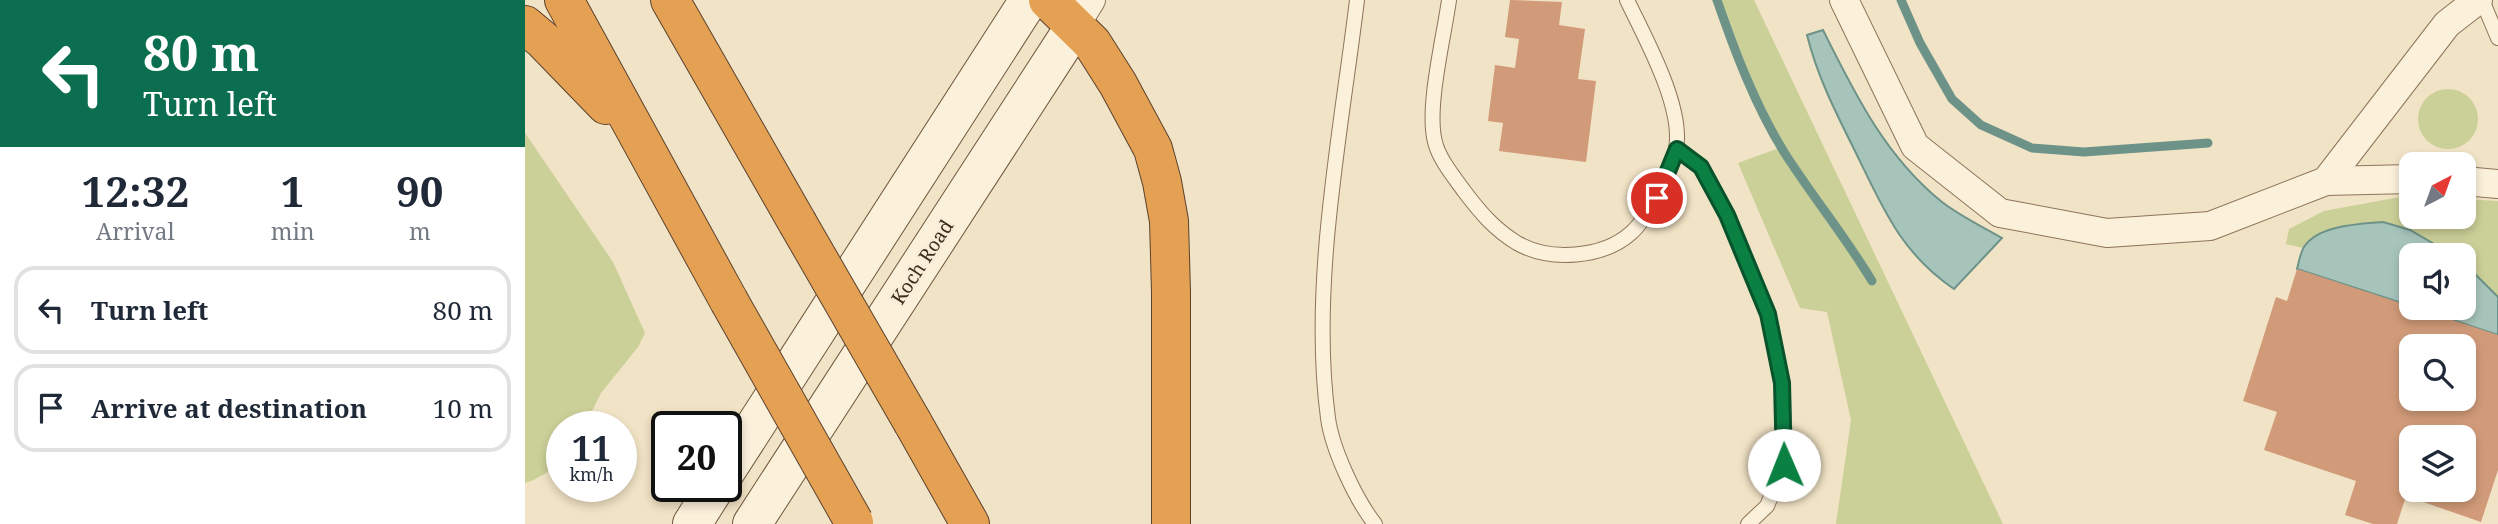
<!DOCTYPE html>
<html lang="en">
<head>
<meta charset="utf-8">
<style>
  body { margin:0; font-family:"Noto Serif",serif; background:#f2f2f3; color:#1f2937; height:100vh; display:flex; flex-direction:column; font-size:26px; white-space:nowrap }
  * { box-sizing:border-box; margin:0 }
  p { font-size:23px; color:#747a83 }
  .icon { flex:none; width:38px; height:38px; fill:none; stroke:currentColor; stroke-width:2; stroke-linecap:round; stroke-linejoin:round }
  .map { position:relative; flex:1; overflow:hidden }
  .side { display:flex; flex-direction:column; background:#fff; width:525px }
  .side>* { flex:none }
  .top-card { background:#0b6e4f; color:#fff; overflow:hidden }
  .needle { width:46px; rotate:41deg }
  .fabs { position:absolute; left:1874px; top:152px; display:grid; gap:14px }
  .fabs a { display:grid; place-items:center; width:77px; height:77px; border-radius:14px; background:#fff; box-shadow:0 4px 10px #0003; font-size:35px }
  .speed { position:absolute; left:21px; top:411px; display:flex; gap:14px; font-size:35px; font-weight:700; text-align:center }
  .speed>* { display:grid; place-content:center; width:91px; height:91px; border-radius:50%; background:#fff; box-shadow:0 4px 10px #0003; line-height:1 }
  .speed small { font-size:18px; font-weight:400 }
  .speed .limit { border:4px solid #111; border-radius:10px; background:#fff; color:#111 }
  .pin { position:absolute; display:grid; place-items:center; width:60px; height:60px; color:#fff; margin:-30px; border:4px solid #fff; border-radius:50%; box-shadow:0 2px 7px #0007 }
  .me { position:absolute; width:77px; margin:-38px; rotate:359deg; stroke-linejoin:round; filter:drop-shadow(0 0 5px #0008) }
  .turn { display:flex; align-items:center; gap:24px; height:147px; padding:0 28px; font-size:32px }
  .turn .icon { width:91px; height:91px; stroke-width:2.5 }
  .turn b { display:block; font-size:49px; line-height:60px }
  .eta { display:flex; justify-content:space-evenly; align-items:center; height:119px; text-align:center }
  .eta b { font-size:42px; font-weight:700; line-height:49px }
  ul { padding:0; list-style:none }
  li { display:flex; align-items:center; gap:21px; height:88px; margin:0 14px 10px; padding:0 14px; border:4px solid #e0e1e3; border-radius:21px }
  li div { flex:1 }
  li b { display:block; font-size:26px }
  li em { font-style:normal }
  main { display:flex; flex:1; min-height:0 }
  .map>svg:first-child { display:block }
</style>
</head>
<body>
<main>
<section class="side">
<div class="top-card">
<div class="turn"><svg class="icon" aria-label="left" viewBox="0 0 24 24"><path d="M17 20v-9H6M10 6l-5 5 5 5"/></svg><div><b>80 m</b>Turn left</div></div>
</div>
<div class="eta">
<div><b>12:32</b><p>Arrival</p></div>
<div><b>1</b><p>min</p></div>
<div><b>90</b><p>m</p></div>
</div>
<ul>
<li><svg class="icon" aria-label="left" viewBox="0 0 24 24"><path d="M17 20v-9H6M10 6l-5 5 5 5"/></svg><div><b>Turn left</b></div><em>80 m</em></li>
<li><svg class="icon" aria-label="arrive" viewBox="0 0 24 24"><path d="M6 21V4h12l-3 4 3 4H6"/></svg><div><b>Arrive at destination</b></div><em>10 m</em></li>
</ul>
</section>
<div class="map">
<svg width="1973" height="524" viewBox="0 0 1973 524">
  <rect width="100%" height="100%" fill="#f1e3c5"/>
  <g fill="#cbd098">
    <polygon points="1187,0 1229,0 1478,524 1311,524 1326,420 1302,312 1275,308 1213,163 1254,148"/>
    <circle cx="1923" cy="119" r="30"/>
    <path d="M0,133L88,262L120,333L113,347L76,393L59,427H37C37,435 39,448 37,456C33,468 11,480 0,483Z"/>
    <path d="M1875,197L1886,198V217H1939V199L1973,201V297L1939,263V256C1919,255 1903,238 1885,230C1853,217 1803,221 1778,248L1761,244L1764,229L1799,211Z"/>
  </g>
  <g fill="#a7c4bb" stroke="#6d9389" stroke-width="2">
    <path d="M1298,30C1330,94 1360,156 1417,202C1435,216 1458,227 1477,238L1429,289C1373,251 1356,203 1327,145C1309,109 1292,75 1282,35Z"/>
    <path d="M1858,222L1885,230L1928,255L1886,256V306L1772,269C1774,262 1775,253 1779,247C1793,225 1835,224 1858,222Z"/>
    <polygon points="1939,263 1973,297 1973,335 1892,308 1939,308"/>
  </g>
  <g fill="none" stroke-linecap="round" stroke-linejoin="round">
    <g stroke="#6d9389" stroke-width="9">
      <path d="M1192,0C1210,52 1230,105 1259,152C1287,196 1320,236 1347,281"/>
      <polyline points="1376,0 1395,43 1427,99 1456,125 1507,148 1559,152 1683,143"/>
    </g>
  </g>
  <g fill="#d19b79" fill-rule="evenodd">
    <polygon points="985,0 1037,2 1034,25 1060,29 1053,79 1071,81 1061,162 974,151 978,123 963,121 970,65 990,68 994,39 980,37"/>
    <path d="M1772,269L1973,335V470L1956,522L1881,496L1872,524H1848L1820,515L1831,481L1739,450L1752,412L1718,401L1751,297L1762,301ZM1886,346H1939V399H1886ZM1886,438H1939V490H1886Z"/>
  </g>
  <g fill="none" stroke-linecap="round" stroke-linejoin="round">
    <defs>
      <g id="lane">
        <path d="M832,0C816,133 785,285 803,418C807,449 831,500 850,524"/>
        <path d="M924,0C919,37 901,108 910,142C914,159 929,177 939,191C955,212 969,229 992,243C1025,262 1078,258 1106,233C1123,218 1147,171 1151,149C1159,107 1120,38 1102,0"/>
        <polyline points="1957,0 1973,38"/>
        <polyline points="1151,149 1176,167 1202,215 1243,314 1257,383 1259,465 1242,506 1223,524"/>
      </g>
      <g id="street">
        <polyline points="1319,0 1390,146 1475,213 1582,233 1685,226 1801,181 1922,24 1953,0"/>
        <polyline points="550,26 566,0"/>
        <polyline points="1801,181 1886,179"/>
        <polyline points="1939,181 1973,184"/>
      </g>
      <g id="secondary">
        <polyline points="201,471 504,0"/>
        <polyline points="167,524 191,486"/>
        <polyline points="227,524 550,26"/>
      </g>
      <g id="highway">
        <polyline points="39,0 204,301"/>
        <polyline points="145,0 272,222"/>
        <polyline points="523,0 567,43 593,84 628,149 637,182 644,221 646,292 646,524"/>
        <polyline points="0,25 18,40 81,105"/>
        <polyline points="388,423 445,524"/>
      </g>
    </defs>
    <use href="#lane" stroke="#8d745a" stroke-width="16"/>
    <use href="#street" stroke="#8d745a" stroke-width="30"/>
    <use href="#secondary" stroke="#6f553d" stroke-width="40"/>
    <use href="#highway" stroke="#5b422e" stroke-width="40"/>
    <use href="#lane" stroke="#fbf0da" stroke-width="14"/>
    <use href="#street" stroke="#fbf0da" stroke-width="28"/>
    <use href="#secondary" stroke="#fbf0da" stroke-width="38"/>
    <use href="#highway" stroke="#e4a053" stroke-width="38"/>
    <defs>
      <g id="highway-bridge">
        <polyline points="272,222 388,423"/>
        <polyline points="204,301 329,522"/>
      </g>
    </defs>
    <use href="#highway-bridge" stroke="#5b422e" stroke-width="40" stroke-linecap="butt"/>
    <use href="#highway-bridge" stroke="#e4a053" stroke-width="38"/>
  </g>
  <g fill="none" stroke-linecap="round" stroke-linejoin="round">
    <defs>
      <polyline id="route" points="1132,198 1152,149 1176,167 1202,215 1243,314 1257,383 1259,465"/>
    </defs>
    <use href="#route" stroke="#07532c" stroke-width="18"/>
    <use href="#route" stroke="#0b8043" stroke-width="12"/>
  </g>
  <g text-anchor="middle" stroke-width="5" stroke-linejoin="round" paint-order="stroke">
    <g font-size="19" fill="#3d2c1f" stroke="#f8edd6">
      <text transform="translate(397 262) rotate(-57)" y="7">Koch Road</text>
    </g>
  </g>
</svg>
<div class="fabs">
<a><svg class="needle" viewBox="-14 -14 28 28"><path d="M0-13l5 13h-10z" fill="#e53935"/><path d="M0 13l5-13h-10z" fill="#747a83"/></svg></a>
<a><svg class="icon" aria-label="sound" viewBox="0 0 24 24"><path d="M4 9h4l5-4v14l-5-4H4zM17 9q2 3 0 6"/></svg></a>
<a><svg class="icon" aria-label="search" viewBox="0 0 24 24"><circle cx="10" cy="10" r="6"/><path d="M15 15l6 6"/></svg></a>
<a><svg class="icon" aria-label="layers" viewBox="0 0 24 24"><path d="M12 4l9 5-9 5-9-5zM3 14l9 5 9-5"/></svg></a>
</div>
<div class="speed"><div>11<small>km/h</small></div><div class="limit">20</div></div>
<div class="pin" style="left:1132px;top:198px;background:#d93025"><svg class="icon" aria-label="arrive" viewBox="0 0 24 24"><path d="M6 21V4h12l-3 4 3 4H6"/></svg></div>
<svg class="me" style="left:1259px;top:465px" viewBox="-20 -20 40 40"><circle r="19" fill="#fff"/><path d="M0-13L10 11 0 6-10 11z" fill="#0b8043"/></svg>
</div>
</main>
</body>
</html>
